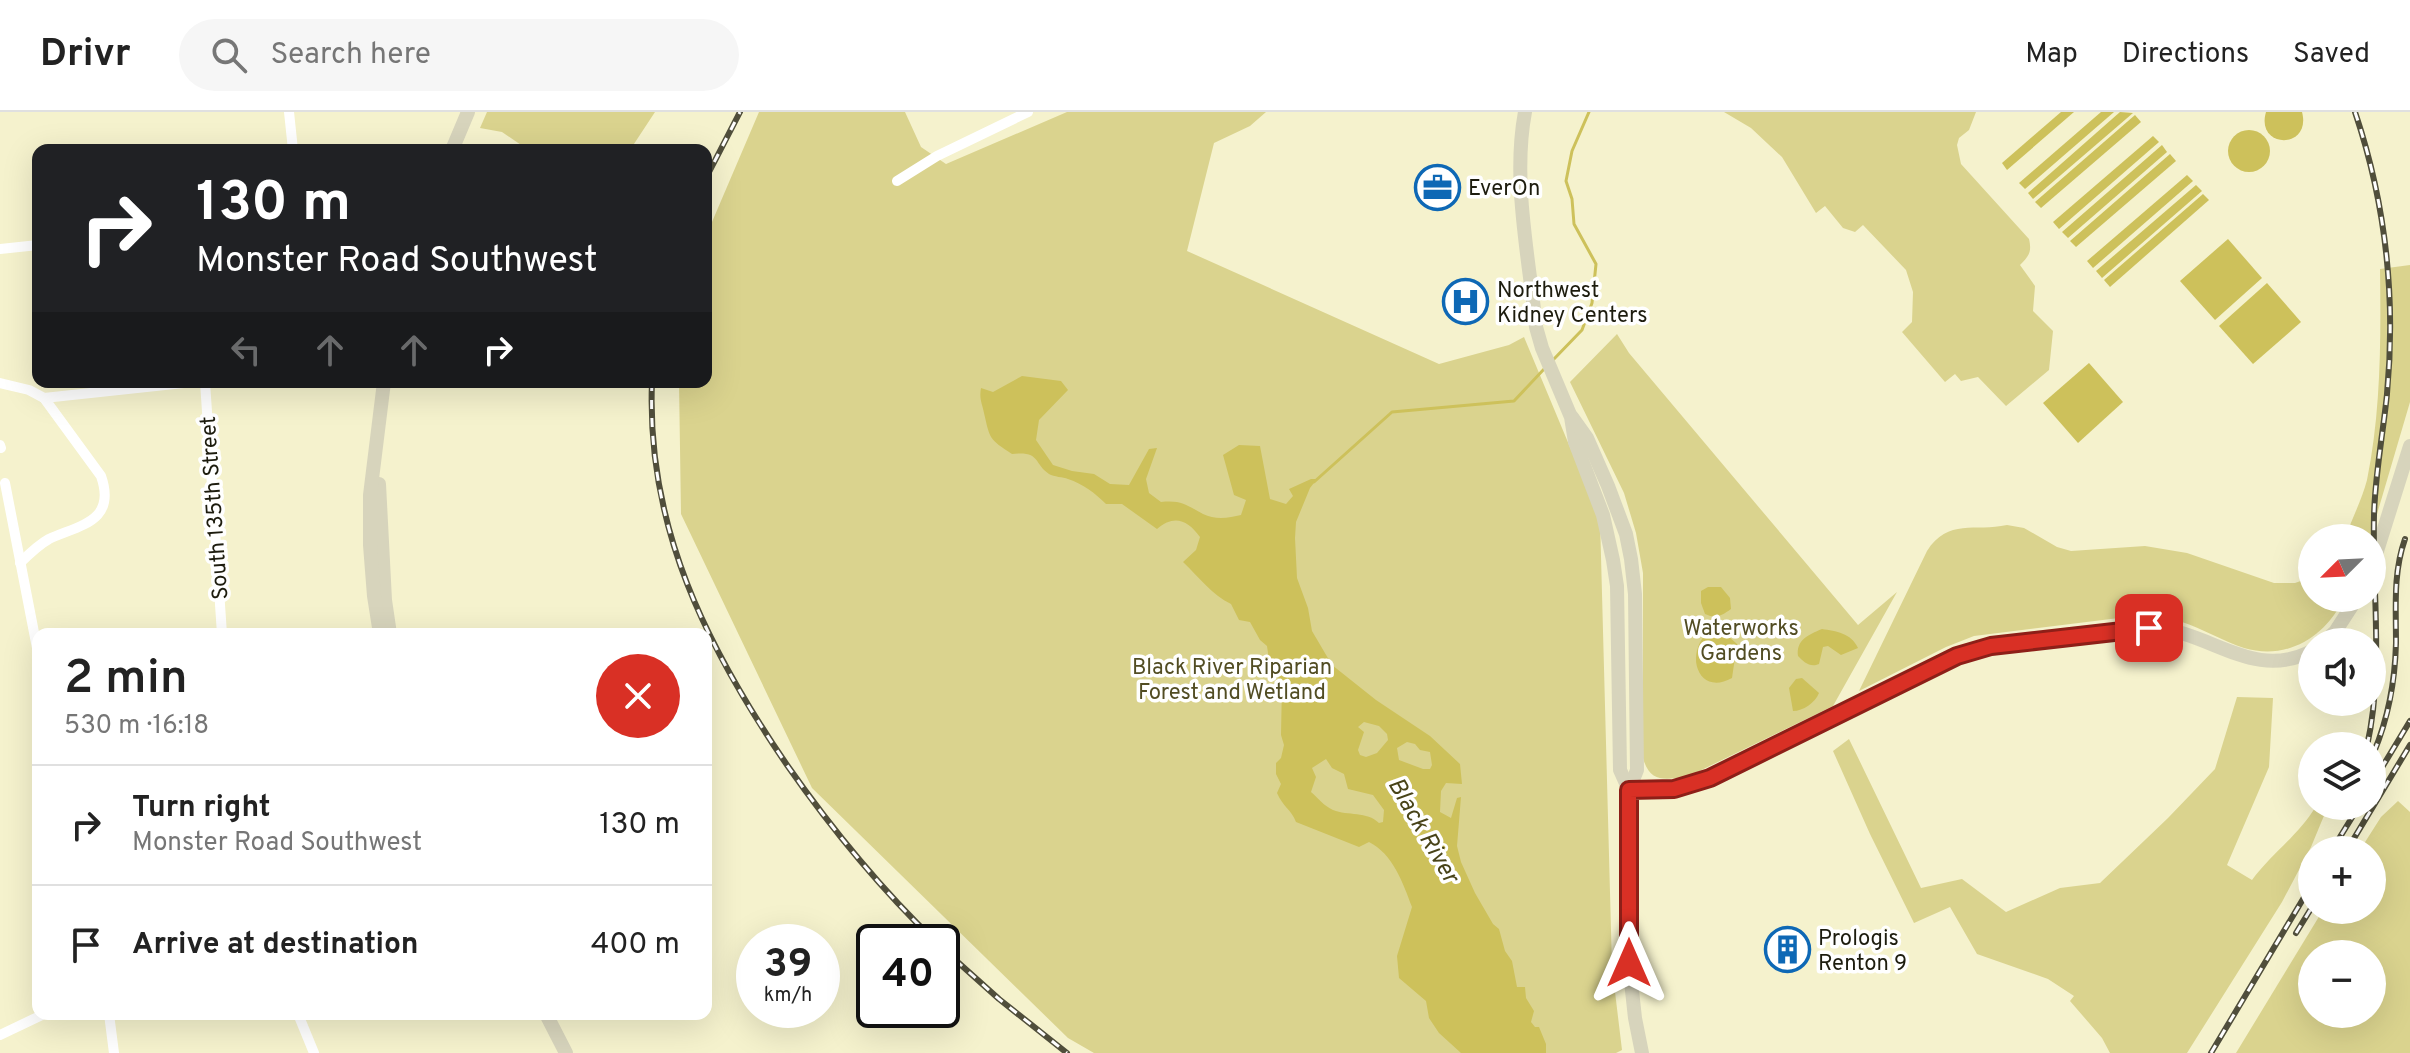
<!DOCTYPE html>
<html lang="en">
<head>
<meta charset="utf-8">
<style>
  body { margin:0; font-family:Overpass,sans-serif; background:#f6f6f6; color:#222; height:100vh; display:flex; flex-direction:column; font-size:30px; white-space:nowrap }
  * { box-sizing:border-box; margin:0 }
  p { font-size:26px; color:#767676 }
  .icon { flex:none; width:44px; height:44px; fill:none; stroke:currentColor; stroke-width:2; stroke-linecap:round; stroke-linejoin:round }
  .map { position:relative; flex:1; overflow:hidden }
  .side { position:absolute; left:32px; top:516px; width:680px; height:392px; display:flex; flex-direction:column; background:#fff; border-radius:16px; box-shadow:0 8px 32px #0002 }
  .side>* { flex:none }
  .banner { position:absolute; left:32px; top:32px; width:680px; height:244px; border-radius:16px; box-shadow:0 8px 32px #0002; background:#202124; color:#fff; overflow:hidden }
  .needle { width:52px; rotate:246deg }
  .tools { position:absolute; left:2298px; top:412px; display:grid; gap:16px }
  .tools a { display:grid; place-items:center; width:88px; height:88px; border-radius:50%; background:#fff; box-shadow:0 8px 32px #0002; font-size:40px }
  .speed { position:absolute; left:736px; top:812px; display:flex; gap:16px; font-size:40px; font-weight:700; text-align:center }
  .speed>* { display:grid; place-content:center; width:104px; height:104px; border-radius:50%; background:#fff; box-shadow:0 8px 32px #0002; line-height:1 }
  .speed small { font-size:20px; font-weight:400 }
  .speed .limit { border:4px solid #111; border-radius:12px; background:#fff; color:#111 }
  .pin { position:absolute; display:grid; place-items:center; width:68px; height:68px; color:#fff; margin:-34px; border-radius:16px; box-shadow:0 4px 12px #0006 }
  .me { position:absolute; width:88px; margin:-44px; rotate:0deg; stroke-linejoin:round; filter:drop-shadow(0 0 6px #0008) }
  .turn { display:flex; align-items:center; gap:28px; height:168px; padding:0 32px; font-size:36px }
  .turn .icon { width:104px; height:104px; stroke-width:2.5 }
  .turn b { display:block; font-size:56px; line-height:68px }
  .lanes { display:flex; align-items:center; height:76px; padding:0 32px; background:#0003; justify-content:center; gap:40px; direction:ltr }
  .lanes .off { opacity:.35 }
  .round { display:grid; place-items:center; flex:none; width:84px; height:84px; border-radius:42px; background:#f6f6f6 }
  .overview { display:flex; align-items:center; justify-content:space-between; height:136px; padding:0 32px }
  h1 { font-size:48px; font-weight:600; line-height:60px }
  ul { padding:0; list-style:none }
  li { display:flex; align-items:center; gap:24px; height:120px; padding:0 32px; border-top:2px solid #e0e0e0 }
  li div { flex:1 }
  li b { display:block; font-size:30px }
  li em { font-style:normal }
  header { display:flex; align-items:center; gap:48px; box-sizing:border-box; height:112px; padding:0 40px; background:#fff; border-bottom:2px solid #e0e0e0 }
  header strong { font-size:38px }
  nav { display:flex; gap:44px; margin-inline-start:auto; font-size:28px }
  .search { width:560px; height:72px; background:#f6f6f6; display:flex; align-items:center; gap:20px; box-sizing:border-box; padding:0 28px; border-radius:44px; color:#767676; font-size:30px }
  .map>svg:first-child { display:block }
</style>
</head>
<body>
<header>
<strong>Drivr</strong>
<div class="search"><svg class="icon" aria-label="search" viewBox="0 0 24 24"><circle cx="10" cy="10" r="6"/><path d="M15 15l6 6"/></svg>Search here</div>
<nav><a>Map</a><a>Directions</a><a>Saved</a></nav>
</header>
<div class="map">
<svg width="2410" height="941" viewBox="0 0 2410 941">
  <rect width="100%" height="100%" fill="#f5f2cd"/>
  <g fill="#dad38e" fill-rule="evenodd">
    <polygon points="487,0 655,0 630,38 525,38 524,35 502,20 480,16"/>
    <polygon points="759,0 905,0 921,35 946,52 1067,0 1266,0 1250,14 1214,31 1187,139 1439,252 1509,233 1524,225 1600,407 1612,855 1622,938 1616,941 1094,941 1068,926 812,676 681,402 679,270 706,270 706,124"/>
    <path d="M1724,0H1976L1969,18L1959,26L1957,33L1961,52L2029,127C2032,140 2029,144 2020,153L2035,174L2033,199L2053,219L2049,258L2006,294L1978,265L1961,269L1955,262L1945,270L1902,220L1912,210L1913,180L1906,158L1863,113L1855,120L1843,116L1825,94L1816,101L1782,45L1751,16Z"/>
    <path d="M2410,153V290L2370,426H2345C2352,407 2362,387 2367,368C2381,300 2381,227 2380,157Z"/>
    <path d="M1617,222L1629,241L1858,513L1897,480L1833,594L1687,665C1666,667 1650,672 1643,646V461L1636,421L1624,381L1570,270Z"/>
    <path d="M2007,413L2024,416L2057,435L2071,439L2145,434L2187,441L2274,471H2295L2312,465V486H2344C2326,524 2288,549 2244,536C2223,529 2203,517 2182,510C2164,505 2146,504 2127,505L1974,524L1946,535L1859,579L1927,439C1948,406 1975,420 2007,413Z"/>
    <path d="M2237,585L2273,586L2269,655L2227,753L2252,768C2272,741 2299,723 2316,694H2328L2311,735L2282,790L2187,941H2110L2102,926L2070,889L2074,884L2048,867L1977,842L1950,795L1914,811L1870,722L1833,639L1849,627L1921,776L1962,767L2006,800L2060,776L2100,771L2168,706L2215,657Z"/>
    <path d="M2398,689L2410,700V941H2236L2323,798H2372V738H2360L2381,705ZM2312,842H2372V902H2312Z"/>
  </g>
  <g fill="#cdc15b" fill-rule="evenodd">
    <polygon points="2061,0 2074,0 2007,58 2002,51"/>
    <polygon points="2101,0 2114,0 2025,77 2019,71"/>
    <polygon points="2120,0 2133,1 2033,87 2028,81"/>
    <path d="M2266,0H2302C2312,38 2255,37 2266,0Z"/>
    <polygon points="2135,3 2141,10 2041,96 2035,90"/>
    <circle cx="2249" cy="39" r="21"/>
    <polygon points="2153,24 2159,30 2059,117 2053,110"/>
    <polygon points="2162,33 2167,40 2068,126 2062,120"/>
    <polygon points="2170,42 2176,49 2076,135 2070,129"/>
    <polygon points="2187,63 2193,69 2093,156 2087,149"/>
    <polygon points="2196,73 2202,79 2102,166 2096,159"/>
    <polygon points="2203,82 2209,88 2110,175 2104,168"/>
    <polygon points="2228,127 2262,166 2215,208 2180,169"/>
    <polygon points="2267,171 2301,210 2253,252 2219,214"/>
    <polygon points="2089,251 2123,290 2078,331 2043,291"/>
    <path d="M1022,264L1061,269L1068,278L1039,308L1036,328L1053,353L1072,359L1094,362L1110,372L1129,373L1149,337L1157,336L1146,367L1149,381L1161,390C1182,388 1186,393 1203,402C1215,408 1229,406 1241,403L1246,388L1234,383L1223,343L1239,333L1260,334L1270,387L1286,392L1293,384L1289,377L1311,367H1317L1310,376L1296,410L1295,426L1297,466L1308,496L1312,519L1332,553L1376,588L1430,624L1460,652L1462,672L1446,671L1441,679L1440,700L1451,706L1457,686L1461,685L1457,734L1461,750L1475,781L1493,812L1499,817L1505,839L1512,849L1517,875H1525L1526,886L1534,899L1531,910L1535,915H1539L1546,932V941H1461L1439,921L1429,906L1426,889L1399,866L1397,844L1412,795C1403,771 1393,742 1369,730L1359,735L1296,710C1291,697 1283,695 1277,681L1281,672L1276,662V651L1281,646L1284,633L1281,623L1282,572L1269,548L1267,534L1260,528L1250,510L1239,508L1231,492C1212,483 1199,465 1183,450L1196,438L1200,425C1188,408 1174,402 1157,417L1122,392H1106C1095,381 1083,372 1068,367C1063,365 1054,365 1049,362C1033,351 1041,339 1012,342C989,327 990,327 984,301C982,291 979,287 981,276L993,280ZM1364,610L1379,614L1387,622L1388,628L1377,641L1366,645L1360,643L1358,638L1364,620L1358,615ZM1407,630L1415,632L1420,638L1430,640L1432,653L1430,657H1423L1399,648L1397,636ZM1326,647L1332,656L1344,662L1348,677L1373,683L1384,698L1383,710L1379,711C1367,699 1348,704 1333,698C1324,694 1318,686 1311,680L1316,665L1312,656Z"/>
    <path d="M1708,475H1721L1730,486L1731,497C1721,504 1716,507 1705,502L1701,491V479Z"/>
    <path d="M1822,517C1836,519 1851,521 1858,536L1841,543L1828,534L1823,535L1819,552C1810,556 1804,550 1798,544C1796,528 1808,523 1822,517Z"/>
    <path d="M1715,522L1728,524L1737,532L1732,566C1700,584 1685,546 1705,523Z"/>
    <path d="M1802,566L1819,581C1815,591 1803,599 1793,599L1789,576L1796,567Z"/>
  </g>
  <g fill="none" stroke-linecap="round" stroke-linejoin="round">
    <g stroke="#cdc15b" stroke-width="3">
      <polyline points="1553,248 1582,218 1592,191 1596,152 1574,112 1572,87 1566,69 1572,39 1589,0"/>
      <polyline points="1314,370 1392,300 1514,289 1545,256"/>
    </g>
    <g stroke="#fff" stroke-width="10">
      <polyline points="289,0 293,38"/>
      <polyline points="897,69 937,44 1028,0"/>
      <polyline points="0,137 38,133"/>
      <polyline points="205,270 222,522"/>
      <path d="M0,271L29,278L44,286L101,364C117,410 79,413 49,427C38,433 29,442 20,451"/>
      <polyline points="44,286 193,270"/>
      <polyline points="0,333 1,336"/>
      <polyline points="5,371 38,541"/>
      <polyline points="109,902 114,941"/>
      <polyline points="298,902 314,941"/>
      <polyline points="0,923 42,903"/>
    </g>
    <g stroke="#d7d4bc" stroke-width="14">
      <path d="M1525,0C1512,69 1529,145 1536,215L1542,236L1571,305L1575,330L1603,403L1613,448L1617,474L1620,658L1629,678"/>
      <polyline points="452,38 468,0"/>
      <polyline points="1572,305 1587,326 1608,374 1626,422 1631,447 1635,482 1637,658 1629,678 1629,851 1635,906 1642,941"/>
      <polyline points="379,372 385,488 390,522"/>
      <polyline points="2372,455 2410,334"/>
      <polyline points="380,522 374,484 370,433 370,383 384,270"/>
      <polyline points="2324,530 2335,520 2357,486"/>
      <path d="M1629,678L1674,677L1694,672L1957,544C1994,531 2033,531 2072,525C2098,522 2126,515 2152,516C2210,518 2252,570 2312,539"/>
      <polyline points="546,902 566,941"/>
    </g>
    <defs>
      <g id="rail">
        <path d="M2355,0C2386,92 2396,186 2387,282C2383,322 2375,363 2374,403C2372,480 2384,559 2367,634"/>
        <polyline points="706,66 740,0"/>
        <path d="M652,270C646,415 707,536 787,653C831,716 880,776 936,830"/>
        <path d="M2374,640C2389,604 2395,570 2396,531C2396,495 2393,461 2405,427"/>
        <polyline points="2372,672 2410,609"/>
        <polyline points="2332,738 2359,694"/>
        <polyline points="2347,738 2410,633"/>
        <polyline points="2296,821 2312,795"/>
        <polyline points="942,836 999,887 1067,941"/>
        <polyline points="2211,941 2312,772"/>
      </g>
    </defs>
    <use href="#rail" stroke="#504e3b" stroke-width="6"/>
    <use href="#rail" stroke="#fff" stroke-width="3" stroke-dasharray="9" stroke-linecap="butt"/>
  </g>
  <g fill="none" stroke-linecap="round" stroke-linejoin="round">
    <defs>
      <polyline id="route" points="1629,851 1629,678 1674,677 1710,666 1957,544 1991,534 2149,516"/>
    </defs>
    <use href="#route" stroke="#8d1f18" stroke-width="20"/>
    <use href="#route" stroke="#d93025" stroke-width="14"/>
  </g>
  <defs>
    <symbol id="office-ring" viewBox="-11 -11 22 22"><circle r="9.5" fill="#fff" stroke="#0e68b5" stroke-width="1.5"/><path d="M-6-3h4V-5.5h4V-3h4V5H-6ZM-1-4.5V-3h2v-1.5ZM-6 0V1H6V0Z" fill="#0e68b5"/></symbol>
    <symbol id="hospital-ring" viewBox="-11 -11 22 22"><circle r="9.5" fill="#fff" stroke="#0e68b5" stroke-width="1.5"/><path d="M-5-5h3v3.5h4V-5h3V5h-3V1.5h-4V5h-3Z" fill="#0e68b5"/></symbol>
    <symbol id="building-ring" viewBox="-11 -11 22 22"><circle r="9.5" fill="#fff" stroke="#0e68b5" stroke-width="1.5"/><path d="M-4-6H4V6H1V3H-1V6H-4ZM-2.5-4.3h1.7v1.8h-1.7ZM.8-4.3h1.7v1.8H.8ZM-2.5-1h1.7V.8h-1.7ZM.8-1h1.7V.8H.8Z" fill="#0e68b5"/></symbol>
  </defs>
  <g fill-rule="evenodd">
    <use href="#office-ring" x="1412" y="50" width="51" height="51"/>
    <use href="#hospital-ring" x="1440" y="164" width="51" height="51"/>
    <use href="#building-ring" x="1762" y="812" width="51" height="51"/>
  </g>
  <g text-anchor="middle" stroke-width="7" stroke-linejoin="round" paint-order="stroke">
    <g font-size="22" fill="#1d1c0e" stroke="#fff" text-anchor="start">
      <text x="1468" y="83">EverOn</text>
      <text x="1497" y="185">Northwest<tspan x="1497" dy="25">Kidney Centers</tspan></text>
      <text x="1818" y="833">Prologis<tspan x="1818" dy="25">Renton 9</tspan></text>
    </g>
    <g font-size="22" fill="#1d1c0e" stroke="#fff">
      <text transform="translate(213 396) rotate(-94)" y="8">South 135th Street</text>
    </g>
    <g font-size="22" fill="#524d23" stroke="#fff">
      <text x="1741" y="523">Waterworks<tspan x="1741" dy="25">Gardens</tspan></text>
      <text x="1232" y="562">Black River Riparian<tspan x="1232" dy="25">Forest and Wetland</tspan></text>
    </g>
    <g font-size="24" font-style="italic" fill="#484318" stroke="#fff">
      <text transform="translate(1424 718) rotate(60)" y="8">Black River</text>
    </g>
  </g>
</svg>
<div class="tools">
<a><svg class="needle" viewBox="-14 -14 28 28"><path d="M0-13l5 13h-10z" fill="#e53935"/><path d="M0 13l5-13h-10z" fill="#767676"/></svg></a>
<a><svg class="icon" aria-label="sound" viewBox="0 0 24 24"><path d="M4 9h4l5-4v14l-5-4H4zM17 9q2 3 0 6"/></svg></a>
<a><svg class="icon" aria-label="layers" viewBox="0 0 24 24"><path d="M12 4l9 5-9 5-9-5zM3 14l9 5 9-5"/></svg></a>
<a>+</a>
<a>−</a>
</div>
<div class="speed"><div>39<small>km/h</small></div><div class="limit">40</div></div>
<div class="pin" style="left:2149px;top:516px;background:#d93025"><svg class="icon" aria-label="arrive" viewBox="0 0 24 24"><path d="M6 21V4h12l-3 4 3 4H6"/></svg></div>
<svg class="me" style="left:1629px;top:851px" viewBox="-20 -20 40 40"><path d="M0-17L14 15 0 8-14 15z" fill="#d93025" stroke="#fff" stroke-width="4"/></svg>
<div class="banner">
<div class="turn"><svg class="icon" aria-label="right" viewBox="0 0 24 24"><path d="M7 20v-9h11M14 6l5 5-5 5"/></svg><div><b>130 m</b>Monster Road Southwest</div></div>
<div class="lanes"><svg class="icon off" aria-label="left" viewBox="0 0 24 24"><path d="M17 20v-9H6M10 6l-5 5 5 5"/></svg><svg class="icon off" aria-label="ahead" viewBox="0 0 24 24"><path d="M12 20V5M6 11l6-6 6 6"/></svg><svg class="icon off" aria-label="ahead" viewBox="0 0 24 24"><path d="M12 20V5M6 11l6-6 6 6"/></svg><svg class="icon" aria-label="right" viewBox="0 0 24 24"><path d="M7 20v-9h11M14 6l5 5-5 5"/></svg></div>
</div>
<section class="side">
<div class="overview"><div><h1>2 min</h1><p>530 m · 16:18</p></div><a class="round" style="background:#d93025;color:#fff"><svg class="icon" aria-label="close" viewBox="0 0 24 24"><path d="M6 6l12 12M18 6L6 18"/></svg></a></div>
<ul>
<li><svg class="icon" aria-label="right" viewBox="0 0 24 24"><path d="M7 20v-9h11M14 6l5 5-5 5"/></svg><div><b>Turn right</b><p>Monster Road Southwest</p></div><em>130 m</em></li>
<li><svg class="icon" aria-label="arrive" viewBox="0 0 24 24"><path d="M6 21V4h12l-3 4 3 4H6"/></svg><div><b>Arrive at destination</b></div><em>400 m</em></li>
</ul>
</section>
</div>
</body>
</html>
